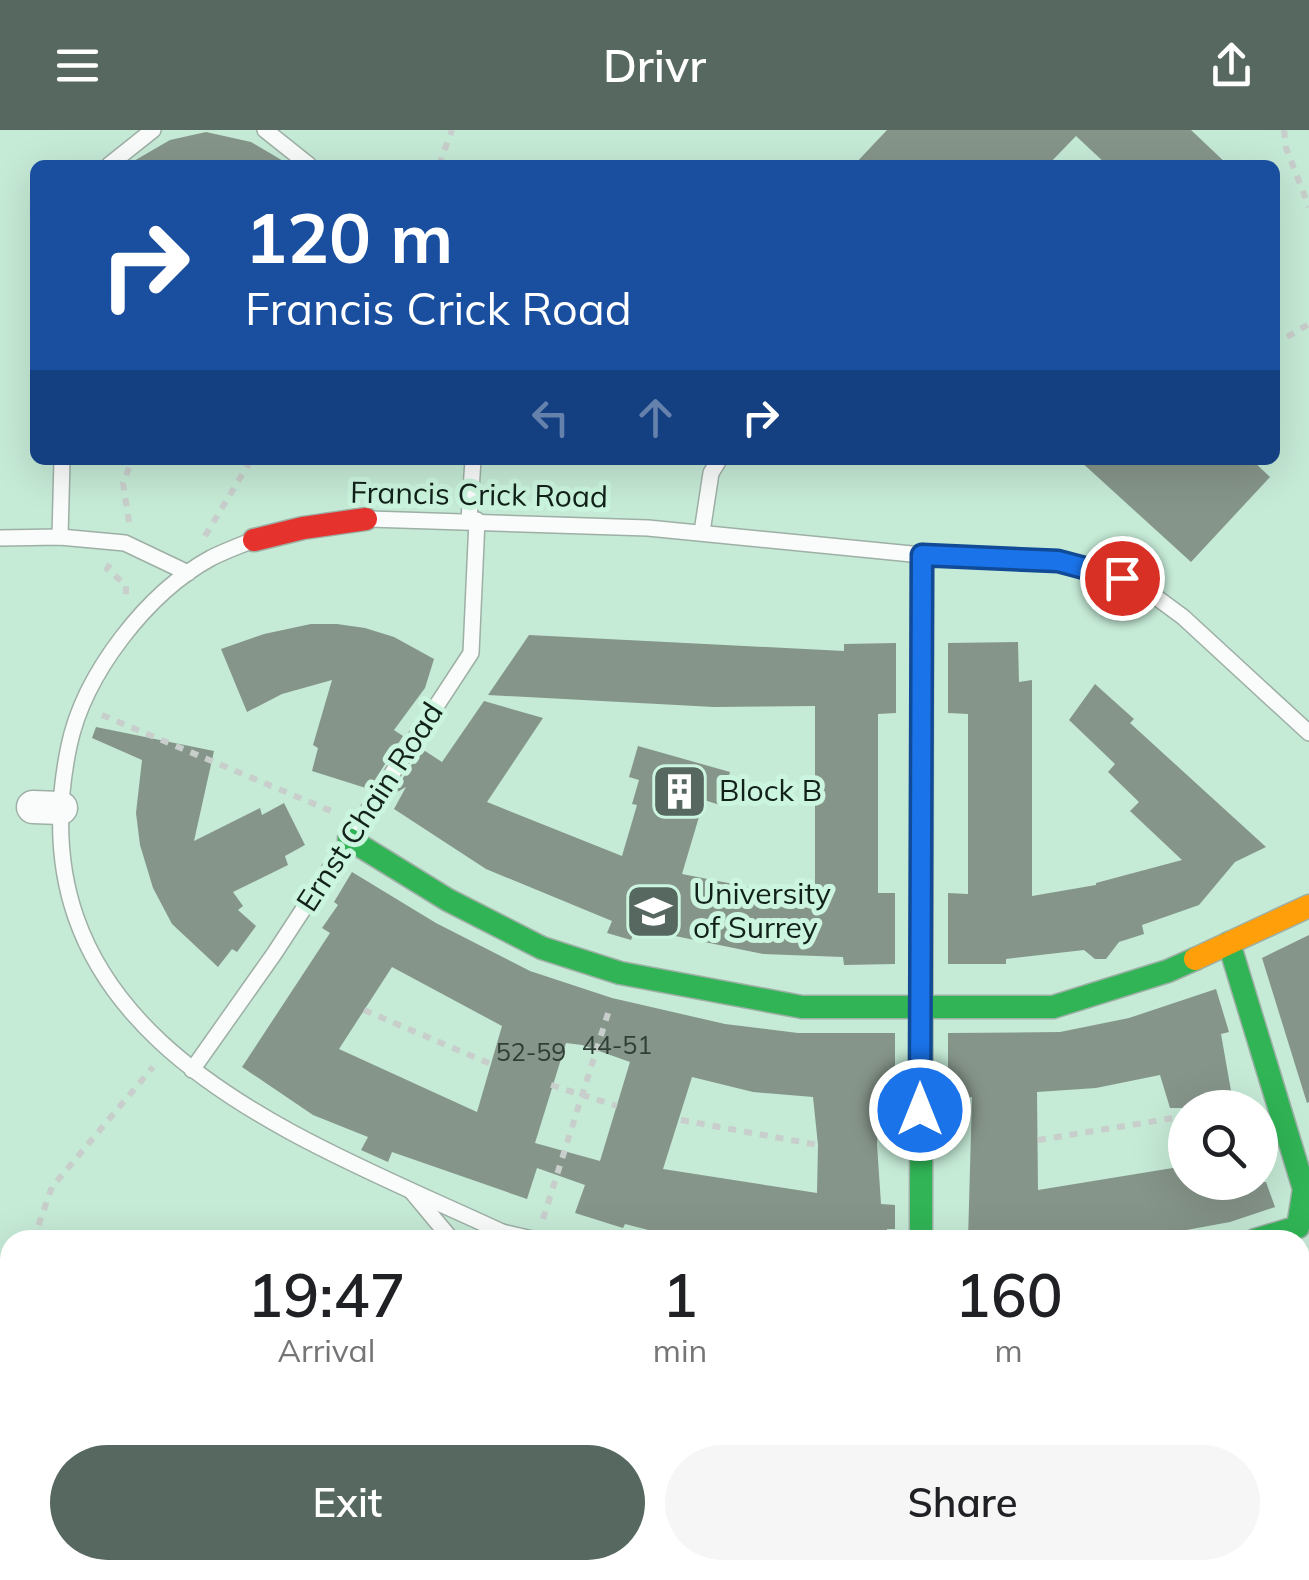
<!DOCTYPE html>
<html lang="en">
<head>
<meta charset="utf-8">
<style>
  body { margin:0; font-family:Mulish,sans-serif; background:#f6f6f6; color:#202124; height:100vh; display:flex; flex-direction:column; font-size:38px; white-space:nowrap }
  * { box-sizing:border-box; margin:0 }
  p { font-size:32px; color:#757577 }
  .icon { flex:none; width:55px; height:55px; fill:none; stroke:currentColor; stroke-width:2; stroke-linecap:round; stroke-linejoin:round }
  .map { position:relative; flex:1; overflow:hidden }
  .panel { position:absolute; left:0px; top:1100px; width:1310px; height:350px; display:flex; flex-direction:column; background:#fff; border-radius:30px 30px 0 0; box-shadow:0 10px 40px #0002 }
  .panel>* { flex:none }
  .hud { position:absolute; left:30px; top:30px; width:1250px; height:305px; border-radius:15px; box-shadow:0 10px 40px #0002; background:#1a4fa0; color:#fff; overflow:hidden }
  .tools { position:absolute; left:1168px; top:960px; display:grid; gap:20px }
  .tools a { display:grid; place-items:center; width:110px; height:110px; border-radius:50%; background:#fff; box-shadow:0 10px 40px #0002; font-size:50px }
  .pin { position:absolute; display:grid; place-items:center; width:85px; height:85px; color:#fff; margin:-42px; border:5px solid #fff; border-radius:50%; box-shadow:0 2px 10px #0007 }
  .me { position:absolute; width:110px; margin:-55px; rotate:0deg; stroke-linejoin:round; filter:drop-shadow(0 0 8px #0008) }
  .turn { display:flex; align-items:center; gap:35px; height:210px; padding:0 50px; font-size:45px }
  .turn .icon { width:130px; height:130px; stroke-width:2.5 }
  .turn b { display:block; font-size:70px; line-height:85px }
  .lanes { display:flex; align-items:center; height:95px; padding:0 50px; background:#0003; justify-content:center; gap:50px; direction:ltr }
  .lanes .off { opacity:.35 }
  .eta { display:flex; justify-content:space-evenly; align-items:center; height:170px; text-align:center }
  .eta b { font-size:60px; font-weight:600; line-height:70px }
  .button { display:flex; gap:20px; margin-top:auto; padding:20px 50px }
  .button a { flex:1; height:115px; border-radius:60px; background:#56685f; color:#fff; font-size:40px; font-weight:600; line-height:115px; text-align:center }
  .button a+a { background:#f6f6f6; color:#202124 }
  header { display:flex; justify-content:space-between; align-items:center; height:130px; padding:0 50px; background:#56685f; color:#fff; font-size:45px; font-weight:600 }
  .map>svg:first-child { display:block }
</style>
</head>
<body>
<header><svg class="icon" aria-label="menu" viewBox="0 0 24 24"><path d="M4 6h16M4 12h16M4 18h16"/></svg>Drivr<svg class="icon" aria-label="share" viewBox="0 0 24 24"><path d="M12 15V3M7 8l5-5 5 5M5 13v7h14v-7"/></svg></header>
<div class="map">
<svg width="1309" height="1450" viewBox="0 0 1309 1450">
  <rect width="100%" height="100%" fill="#d5ebdf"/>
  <path fill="#c5ead6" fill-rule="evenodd" d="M0,0H1309V1141L1300,1157V1110H10V1440H1149L1144,1450H0ZM35,35H1275V330H35ZM1185,978H1260V1052H1185Z"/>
  <polygon fill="#d1d7b5" points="0,1187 10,1188 10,1440 486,1440 486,1450 0,1450"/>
  <g fill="#86958a" fill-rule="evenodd">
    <polygon points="887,0 1191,0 1228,35 1107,35 1076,6 1048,35 854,35"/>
    <polygon points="206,2 251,12 290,35 127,35 170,10"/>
    <polygon points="1079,330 1252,330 1270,347 1191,432"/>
    <polygon points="311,494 337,494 365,498 394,507 434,529 425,558 394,600 403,606 369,659 312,641 318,618 313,615 332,550 282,564 247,582 221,519 264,504"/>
    <polygon points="529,505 844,521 844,514 896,513 896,583 878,584 878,763 895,763 895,834 844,835 843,827 763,824 636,798 631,810 607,803 612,791 486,739 394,679 406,657 392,665 422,619 442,632 484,571 543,588 487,672 622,726 637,675 632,674 639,650 629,647 638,616 730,642 720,675 704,670 682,744 815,770 815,576 714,577 488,565"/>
    <polygon points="1018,512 1019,552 1032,550 1032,766 1096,755 1096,753 1182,730 1130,681 1139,672 1108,642 1115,634 1069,590 1095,554 1134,589 1130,593 1266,717 1235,732 1199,775 1142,795 1144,804 1119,812 1106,829 1095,829 1084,820 1006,829 1006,834 948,834 948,763 968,764 968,584 948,583 948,513"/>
    <polygon points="96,597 214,621 194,711 260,678 262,685 284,673 305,715 285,726 288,735 233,762 243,776 238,780 256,796 237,822 232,819 218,837 172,794 153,758 140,715 136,683 142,630 92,608"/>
    <path d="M352,742L436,793L530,841L612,868L725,894L798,903H895V968L880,969L877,1014L881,1074L895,1075V1099H887L886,1110H704L660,1103L625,1094L623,1098L575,1083L585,1055L537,1038L527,1069L392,1022L388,1032L361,1020L368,1007L313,985L242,937L330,803L322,798L338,775L334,772ZM392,837L502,896L477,982L339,919ZM566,913L582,915L630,932L600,1031L535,1013ZM692,947L753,962L813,967L818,1015L817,1063L663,1039Z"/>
    <polygon points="1309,805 1309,972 1307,973 1262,828"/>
    <polygon points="1216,859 1229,902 1221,904 1234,978 1170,978 1160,945 1096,958 1037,962 1038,1060 1185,1036 1185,1052 1266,1052 1275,1077 1230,1092 1132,1110 968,1110 972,967 956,969 955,944 948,944 948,903 1060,902 1129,888"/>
  </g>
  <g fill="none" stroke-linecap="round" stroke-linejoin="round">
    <defs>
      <g id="lane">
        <polyline points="265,0 309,35"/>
        <polyline points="109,35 153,0"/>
        <polyline points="369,389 648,398 922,425 1058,431 1103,441 1141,456 1183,487 1309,603"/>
        <polyline points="469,390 473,330"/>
        <polyline points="702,402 711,343 719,330"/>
        <polyline points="60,407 62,330"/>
        <polyline points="0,408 60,407 125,413 188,443"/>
        <path d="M253,410C239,416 225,421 211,428C147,463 84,544 69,616C8,908 291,1004 502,1102"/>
        <polyline points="192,940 274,824 471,523 477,390"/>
        <polyline points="412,1062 452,1110"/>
        <polyline points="487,1110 502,1102 537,1110"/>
        <polyline points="1300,1311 1309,1293"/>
        <polyline points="1300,1335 1309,1339"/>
      </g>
      <g id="street">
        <polyline points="33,677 61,678"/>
        <polyline points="927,1440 927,1450"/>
        <polyline points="520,1448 521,1450"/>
      </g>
      <g id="fast">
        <polyline points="349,709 448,770 542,818 620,843 802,877 1053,877 1168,841 1195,829"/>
        <polyline points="1229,813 1304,1059 1298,1097 1255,1110"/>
        <polyline points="921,1110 922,425"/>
      </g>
      <polyline id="slow" points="1195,829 1309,776"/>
      <polyline id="jam" points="254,410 303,398 366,389"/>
    </defs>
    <use href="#lane" stroke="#9eafa6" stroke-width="18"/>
    <use href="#street" stroke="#9eafa6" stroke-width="35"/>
    <use href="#fast" stroke="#9eafa6" stroke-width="25"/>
    <use href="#slow" stroke="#9eafa6" stroke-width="25"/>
    <use href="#jam" stroke="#9eafa6" stroke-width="25"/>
    <g stroke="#c8cecb" stroke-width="6" stroke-dasharray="8 8" stroke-linecap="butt">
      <polyline points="1284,0 1286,18 1309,77"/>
      <polyline points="439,35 452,0"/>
      <polyline points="1287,207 1309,194"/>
      <polyline points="129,392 123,353 132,330"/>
      <polyline points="205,406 251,330"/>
      <polyline points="110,434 107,439 126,455 126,466"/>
      <polyline points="102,585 331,681"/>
      <polyline points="364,880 493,935"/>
      <polyline points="551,955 617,976"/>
      <polyline points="681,990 818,1015"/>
      <polyline points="1038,1010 1174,988"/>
      <polyline points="543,1089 610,877"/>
      <polyline points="33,1110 52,1057 153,937"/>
      <polyline points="0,1152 10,1154"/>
    </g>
    <use href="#lane" stroke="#f9fcfa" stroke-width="15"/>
    <use href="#street" stroke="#f9fcfa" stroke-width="32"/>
    <use href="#fast" stroke="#30b455" stroke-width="22"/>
    <use href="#slow" stroke="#ff9f0a" stroke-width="22"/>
    <use href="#jam" stroke="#e5322d" stroke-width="22"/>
  </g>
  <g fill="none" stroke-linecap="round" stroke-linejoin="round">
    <defs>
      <polyline id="route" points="920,980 922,425 1058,431 1122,448"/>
    </defs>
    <use href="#route" stroke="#114b97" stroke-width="25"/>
    <use href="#route" stroke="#1a73e8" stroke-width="18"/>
  </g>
  <defs>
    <symbol id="building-square" viewBox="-11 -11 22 22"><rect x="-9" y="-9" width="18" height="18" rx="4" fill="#56685f" stroke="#cbf5de"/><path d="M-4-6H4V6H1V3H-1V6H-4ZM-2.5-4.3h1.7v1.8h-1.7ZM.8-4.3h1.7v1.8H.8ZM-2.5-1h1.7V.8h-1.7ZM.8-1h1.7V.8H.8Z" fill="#fff"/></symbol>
    <symbol id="university-square" viewBox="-11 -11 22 22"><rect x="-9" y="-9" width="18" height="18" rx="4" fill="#56685f" stroke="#cbf5de"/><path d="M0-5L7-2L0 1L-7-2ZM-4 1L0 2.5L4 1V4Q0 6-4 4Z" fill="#fff"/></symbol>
  </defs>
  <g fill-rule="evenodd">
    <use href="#building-square" x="648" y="630" width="63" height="63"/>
    <use href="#university-square" x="622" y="750" width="63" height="63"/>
  </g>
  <g text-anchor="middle" stroke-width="10" stroke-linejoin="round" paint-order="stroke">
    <g font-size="25" fill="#2f3f36">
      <text x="617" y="924">44-51</text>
      <text x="531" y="931">52-59</text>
    </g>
    <g font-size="30" fill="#12221a" stroke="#cbf5de">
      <text transform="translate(479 365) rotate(1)" y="10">Francis Crick Road</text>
      <text transform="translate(370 677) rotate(-57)" y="10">Ernst Chain Road</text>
    </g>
    <g font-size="30" fill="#12221a" stroke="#cbf5de" text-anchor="start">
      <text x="719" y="671">Block B</text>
      <text x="693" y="774">University<tspan x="693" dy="34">of Surrey</tspan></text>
    </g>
  </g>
</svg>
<div class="tools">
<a><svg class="icon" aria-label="search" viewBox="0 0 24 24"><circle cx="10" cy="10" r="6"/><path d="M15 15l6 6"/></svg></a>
</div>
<div class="pin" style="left:1122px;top:448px;background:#d93025"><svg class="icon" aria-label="arrive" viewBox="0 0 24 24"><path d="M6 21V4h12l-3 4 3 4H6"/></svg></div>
<svg class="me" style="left:920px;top:980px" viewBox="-20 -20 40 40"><circle r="17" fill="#1a73e8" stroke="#fff" stroke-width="3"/><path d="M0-11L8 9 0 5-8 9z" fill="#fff"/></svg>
<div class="hud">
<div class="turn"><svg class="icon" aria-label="right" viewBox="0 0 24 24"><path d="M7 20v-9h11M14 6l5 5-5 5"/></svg><div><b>120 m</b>Francis Crick Road</div></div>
<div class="lanes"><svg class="icon off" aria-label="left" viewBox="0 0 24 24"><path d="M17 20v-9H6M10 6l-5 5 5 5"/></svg><svg class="icon off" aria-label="ahead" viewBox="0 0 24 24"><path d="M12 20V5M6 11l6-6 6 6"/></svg><svg class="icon" aria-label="right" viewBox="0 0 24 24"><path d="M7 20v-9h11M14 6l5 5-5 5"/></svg></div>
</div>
<section class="panel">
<div class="eta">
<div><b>19:47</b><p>Arrival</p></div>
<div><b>1</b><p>min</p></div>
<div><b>160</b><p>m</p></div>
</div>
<div class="button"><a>Exit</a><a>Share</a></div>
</section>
</div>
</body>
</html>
